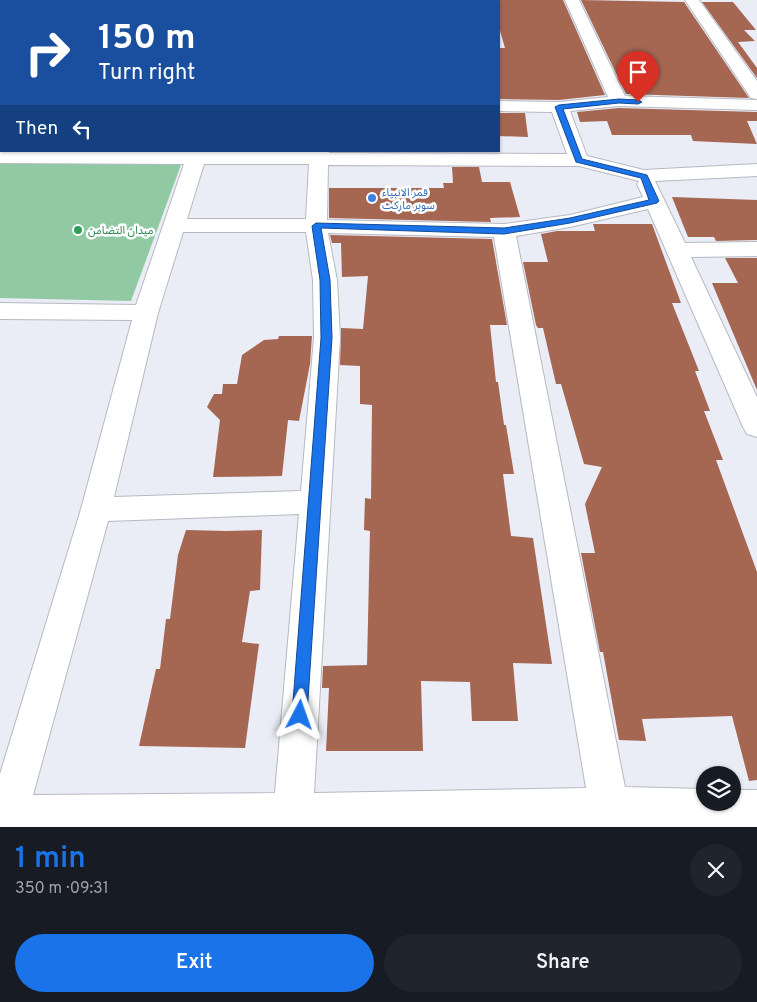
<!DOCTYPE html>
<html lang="en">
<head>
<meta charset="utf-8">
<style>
  body { margin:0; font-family:Overpass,"Noto Sans Arabic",sans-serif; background:#20242c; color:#f1f3f6; height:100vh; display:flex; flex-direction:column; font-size:19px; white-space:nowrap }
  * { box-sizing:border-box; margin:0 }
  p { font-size:16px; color:#9ea1a6 }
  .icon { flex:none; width:28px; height:28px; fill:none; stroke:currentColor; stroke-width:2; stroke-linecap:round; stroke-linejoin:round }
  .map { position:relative; height:827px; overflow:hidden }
  .sheet { display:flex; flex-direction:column; background:#171b24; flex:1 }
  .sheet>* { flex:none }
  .guide { position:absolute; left:0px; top:0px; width:500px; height:152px; box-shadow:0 1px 4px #0004; background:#1a4fa0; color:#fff; overflow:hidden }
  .tools { position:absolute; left:696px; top:766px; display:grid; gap:10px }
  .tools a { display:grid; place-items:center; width:45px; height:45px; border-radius:50%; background:#171b24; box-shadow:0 1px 4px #0004; font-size:25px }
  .pin { position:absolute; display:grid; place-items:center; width:42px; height:42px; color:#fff; margin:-51px -21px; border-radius:50% 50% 50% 0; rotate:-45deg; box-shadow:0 0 5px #0007 }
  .pin .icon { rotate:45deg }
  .me { position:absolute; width:55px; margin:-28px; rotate:4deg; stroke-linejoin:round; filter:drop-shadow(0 0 4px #0008) }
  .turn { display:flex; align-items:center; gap:18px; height:105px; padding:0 15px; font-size:22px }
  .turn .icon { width:65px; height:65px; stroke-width:2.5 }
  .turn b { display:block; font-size:35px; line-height:42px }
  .then { display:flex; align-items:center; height:48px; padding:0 15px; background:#0003; gap:10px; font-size:19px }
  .round { display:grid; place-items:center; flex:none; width:52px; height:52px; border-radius:26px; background:#20242c }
  .summary { display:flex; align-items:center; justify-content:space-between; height:85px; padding:0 15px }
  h1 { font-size:30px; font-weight:600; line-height:38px; color:#1a73e8 }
  .cta { display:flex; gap:10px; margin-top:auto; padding:10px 15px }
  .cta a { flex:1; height:58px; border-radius:30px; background:#1a73e8; color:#fff; font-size:20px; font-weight:600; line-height:58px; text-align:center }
  .cta a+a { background:#20242c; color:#f1f3f6 }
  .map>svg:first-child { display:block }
</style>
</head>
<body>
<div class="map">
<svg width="757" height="827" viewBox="0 0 757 827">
  <rect width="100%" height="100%" fill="#eaecf6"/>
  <polygon fill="#91c9a3" points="0,160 182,162 131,301 0,298"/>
  <g fill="#a56652">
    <polygon points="491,0 563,0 605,95 559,100 499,99 499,48 505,48 499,27 499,1"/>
    <polygon points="581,0 684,2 749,98 626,94"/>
    <polygon points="702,2 733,2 756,30 744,30 755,41 738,42 757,68 757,78"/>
    <polygon points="619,108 757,112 757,121 747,121 757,144 693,141 691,135 612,135 607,121 580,122 577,112"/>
    <polygon points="499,113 525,113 528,137 499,136"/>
    <polygon points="452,167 479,167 482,182 510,182 520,217 490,218 491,222 329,218 329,188 444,188 443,183 453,183"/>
    <polygon points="672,197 757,200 757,240 716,241 714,237 688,237"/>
    <polygon points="593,224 652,224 681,303 672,303 699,371 695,371 710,411 704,411 723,460 716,460 757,572 757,780 749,781 732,716 642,719 646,741 619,740 603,652 600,652 581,553 595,553 585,504 602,467 584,464 561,384 556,384 543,328 538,328 536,325 523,262 548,262 541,234 557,231 595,231"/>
    <polygon points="330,235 492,239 507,325 490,325 496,382 498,382 504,425 506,425 514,474 503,474 511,536 533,538 552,664 513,663 518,721 472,721 470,682 421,681 423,751 326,751 329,688 322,688 323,666 367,665 370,531 364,530 365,498 371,499 372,405 360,404 360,366 340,365 341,328 363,329 368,276 342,277 341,243 332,243"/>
    <polygon points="725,258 757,258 757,390 712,283 738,283"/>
    <polygon points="279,336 312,336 310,364 299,421 288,420 282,476 213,477 220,420 207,407 214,394 222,394 223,384 237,384 242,355 264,340 278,339"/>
    <polygon points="186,530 226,531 262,530 260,590 250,591 242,642 259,644 245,748 139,746 156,669 160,669 166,619 170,619 178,555"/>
  </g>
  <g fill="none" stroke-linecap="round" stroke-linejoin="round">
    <defs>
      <g id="minor">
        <rect x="103" y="0" width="14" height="1"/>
        <rect x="219" y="0" width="14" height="1"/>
        <rect x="336" y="0" width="14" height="1"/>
        <rect x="456" y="0" width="14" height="1"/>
        <path d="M565,0H579L625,96L757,100V110L619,106L570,111L587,156L644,170L757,164V176L655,181L685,243L757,242V256L691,257L757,397V437L747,434L743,427L648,209L570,227L516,236L625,787L705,789V802H732V790H757V827H0V774L81,509L132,320L0,319V303L136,305L184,164L0,163V151H329V153L567,154L552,112L499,111V101L559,102L608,97ZM204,164H309L306,219H187ZM328,165L579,166L639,181L637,184L643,197L570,215L504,224L327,220ZM183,232H306L313,280L314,338L301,491L114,497L158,313ZM328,233L494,237L586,788L314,793L340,338L337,280ZM299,514L275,793L33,795L108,521Z"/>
        <polygon points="685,0 699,0 757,81 757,99 751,98"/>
        <rect x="0" y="52" width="1" height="10"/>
      </g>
    </defs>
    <use href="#minor" stroke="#b7b9c2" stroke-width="2"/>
    <use href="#minor" fill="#fff" fill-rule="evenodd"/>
  </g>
  <polygon fill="#1a73e8" stroke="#114b97" points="619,99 638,100 642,102 638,104 619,103 563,109 582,159 647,175 659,201 657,203 570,223 504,234 321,228 330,280 332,338 307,715 305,720 300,723 294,720 292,715 321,338 320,280 312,226 316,223 504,228 570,218 649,200 641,178 576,162 555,107 559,105"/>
  <circle fill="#3f7fe0" stroke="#fff" stroke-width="2" cx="372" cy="198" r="5"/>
  <circle fill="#2e9e5b" stroke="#fff" stroke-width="2" cx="78" cy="230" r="5"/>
  <g text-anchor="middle" stroke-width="5" stroke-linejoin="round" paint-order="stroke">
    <g font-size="11" fill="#366cbe" stroke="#fff" text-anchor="start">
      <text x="382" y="196">قمر الانبياء<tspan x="382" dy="13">سوبر ماركت</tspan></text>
    </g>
    <g font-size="11" fill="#27864d" stroke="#fff" text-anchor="start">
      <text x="88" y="234">ميدان التضامن</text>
    </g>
  </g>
</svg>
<div class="tools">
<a><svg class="icon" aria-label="layers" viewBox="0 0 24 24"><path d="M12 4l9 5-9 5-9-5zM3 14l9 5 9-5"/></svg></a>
</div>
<div class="pin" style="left:638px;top:102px;background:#d93025"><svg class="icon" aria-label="arrive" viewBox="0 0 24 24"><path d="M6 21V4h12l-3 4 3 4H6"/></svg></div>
<svg class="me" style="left:300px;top:715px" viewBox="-20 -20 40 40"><path d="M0-17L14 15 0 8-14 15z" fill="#1a73e8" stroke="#fff" stroke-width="4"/></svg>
<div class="guide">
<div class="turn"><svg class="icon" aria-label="right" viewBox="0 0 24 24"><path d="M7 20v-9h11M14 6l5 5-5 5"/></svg><div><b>150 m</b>Turn right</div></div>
<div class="then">Then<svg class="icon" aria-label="left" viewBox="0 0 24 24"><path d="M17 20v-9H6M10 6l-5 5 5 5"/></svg></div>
</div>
</div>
<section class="sheet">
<div class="summary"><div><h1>1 min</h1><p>350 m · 09:31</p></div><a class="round"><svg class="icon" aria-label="close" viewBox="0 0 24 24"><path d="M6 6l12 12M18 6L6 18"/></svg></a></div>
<div class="cta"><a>Exit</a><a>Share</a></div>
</section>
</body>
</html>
